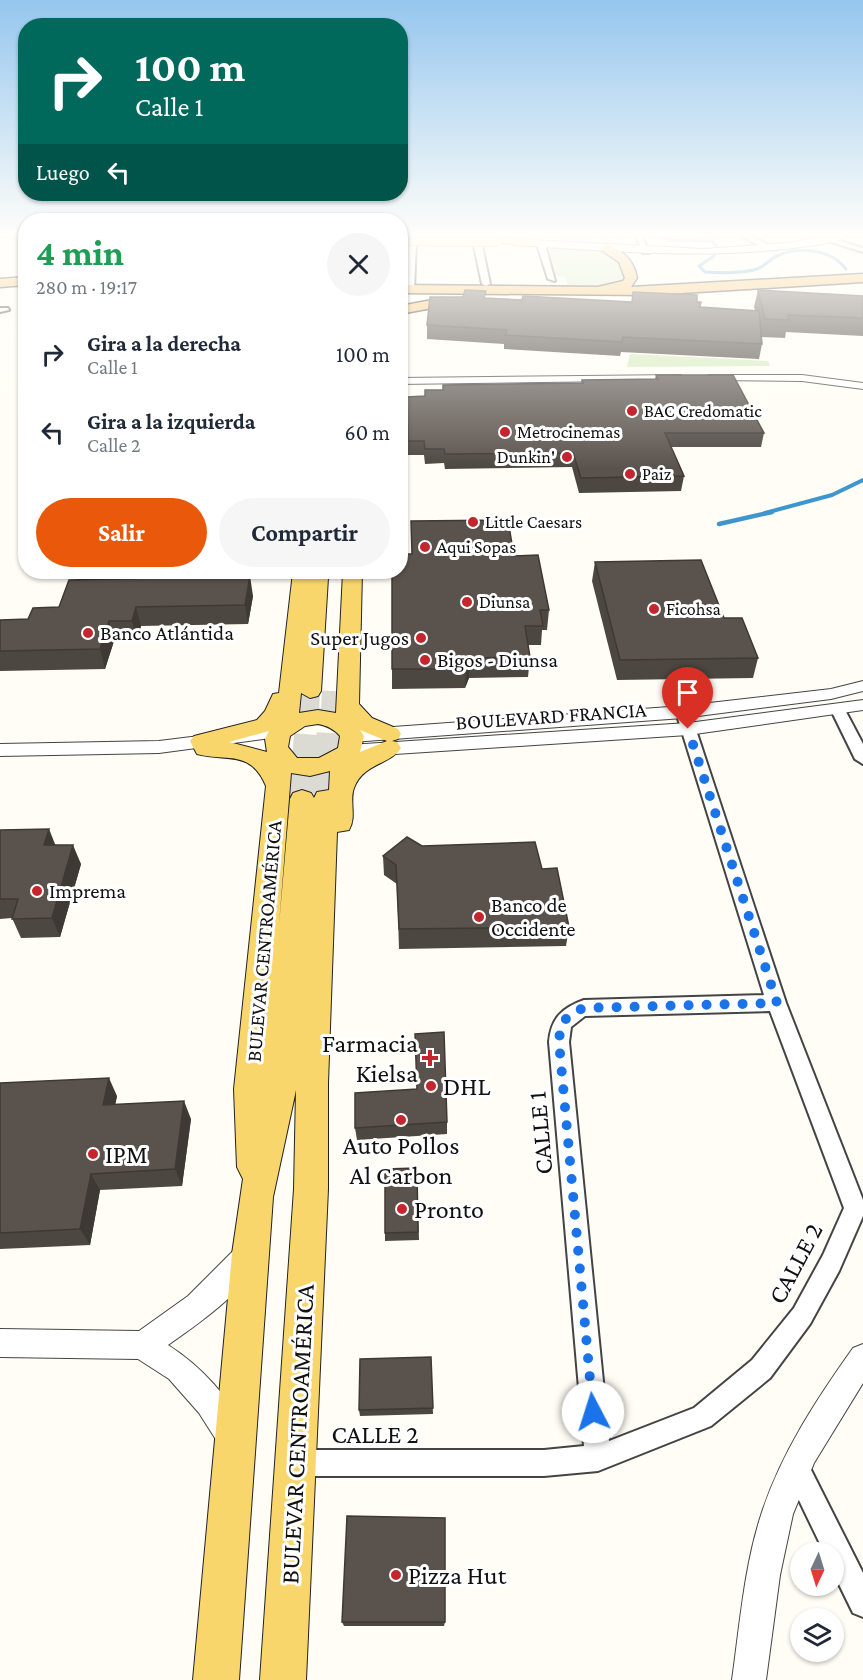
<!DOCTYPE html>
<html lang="es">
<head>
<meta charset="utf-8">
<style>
  body { margin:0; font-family:"Crimson Pro",serif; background:#f6f6f7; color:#1f2937; height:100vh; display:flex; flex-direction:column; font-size:22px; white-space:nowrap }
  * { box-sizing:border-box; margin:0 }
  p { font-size:20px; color:#747a83 }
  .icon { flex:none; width:33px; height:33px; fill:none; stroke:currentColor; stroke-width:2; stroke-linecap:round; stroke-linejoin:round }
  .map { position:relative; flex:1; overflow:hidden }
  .panel { position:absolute; left:18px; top:213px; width:390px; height:366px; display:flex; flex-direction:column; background:#fff; border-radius:24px; box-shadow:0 2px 4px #0004 }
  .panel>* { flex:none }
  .banner { position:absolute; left:18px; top:18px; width:390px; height:183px; border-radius:24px; box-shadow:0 2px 4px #0004; background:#00695c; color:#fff; overflow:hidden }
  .needle { width:39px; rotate:184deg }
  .tools { position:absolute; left:790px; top:1542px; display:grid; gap:12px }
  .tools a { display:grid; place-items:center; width:54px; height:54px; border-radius:50%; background:#fff; box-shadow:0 2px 4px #0004; font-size:30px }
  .pin { position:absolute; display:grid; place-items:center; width:51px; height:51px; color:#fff; margin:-62px -26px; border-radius:50% 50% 50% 0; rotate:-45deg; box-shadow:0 0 6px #0007 }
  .pin .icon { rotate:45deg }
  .me { position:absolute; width:66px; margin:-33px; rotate:355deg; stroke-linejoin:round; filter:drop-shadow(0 0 4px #0008) }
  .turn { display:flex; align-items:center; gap:21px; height:126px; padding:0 18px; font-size:27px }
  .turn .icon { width:78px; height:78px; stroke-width:2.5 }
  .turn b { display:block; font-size:42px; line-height:51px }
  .then { display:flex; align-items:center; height:57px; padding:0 18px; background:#0003; gap:12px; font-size:22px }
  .round { display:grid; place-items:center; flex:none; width:63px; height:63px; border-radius:32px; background:#f6f6f7 }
  .summary { display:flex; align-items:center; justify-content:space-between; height:102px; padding:0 18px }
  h1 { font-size:36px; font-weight:700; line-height:45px; color:#1e9e55 }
  .button { display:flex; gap:12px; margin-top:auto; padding:12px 18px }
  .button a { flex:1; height:69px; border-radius:36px; background:#ea580c; color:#fff; font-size:24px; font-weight:700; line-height:69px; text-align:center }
  .button a+a { background:#f6f6f7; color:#1f2937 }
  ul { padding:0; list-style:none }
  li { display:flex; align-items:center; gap:18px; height:78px; padding:0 18px }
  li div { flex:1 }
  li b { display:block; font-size:22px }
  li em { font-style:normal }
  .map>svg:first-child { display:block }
</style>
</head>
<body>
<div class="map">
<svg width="863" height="1680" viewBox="0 0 863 1680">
  <rect width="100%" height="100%" fill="#fffdf5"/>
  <g fill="#d5ebbd">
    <polygon points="549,246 604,251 619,258 626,276 622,283 602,286 568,286 565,277 555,276"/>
    <polygon points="630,354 768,361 770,366 627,367"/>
  </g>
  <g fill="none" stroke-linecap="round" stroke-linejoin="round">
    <path stroke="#3f96cf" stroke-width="3" d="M649,234L670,240L712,241L716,245L714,256L699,266L705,272C721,273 741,274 757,269C765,266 770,259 777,256C799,246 831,249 846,269"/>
    <polyline stroke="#3f96cf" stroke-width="4" points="765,513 832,495 863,480"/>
    <polyline stroke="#3f96cf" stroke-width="4.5" points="719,524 772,512"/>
    <g stroke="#dbdad3" stroke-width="20" stroke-dasharray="20 10" stroke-linecap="butt">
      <polyline points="309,711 310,691"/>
      <polyline points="331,711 332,691"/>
    </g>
    <g stroke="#dbdad3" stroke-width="26" stroke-dasharray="26 13" stroke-linecap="butt">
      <polyline points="326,798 331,709"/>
      <polyline points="302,799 309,709"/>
    </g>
    <defs>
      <g id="minor">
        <polygon points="405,234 412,234 416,241 414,290 410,292 406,290 408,241"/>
        <polygon points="635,234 641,234 649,253 643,253"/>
        <polygon points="738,234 747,234 767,244 760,246"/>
        <polygon points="806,234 816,234 863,248 863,252"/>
        <polygon points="477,239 481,241 490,284 486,286 482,284 473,241"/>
        <polygon points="541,242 545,244 555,281 548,279 537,244"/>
        <polygon points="0,308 8,308 9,310 0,312"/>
        <polygon points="838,705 845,710 863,744 863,764 855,759 831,710"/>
        <path d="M683,707L690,712L786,1003L863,1200V1216L839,1271L810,1324L770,1378L711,1426L598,1471L544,1476H295L286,1472L282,1463L286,1454L295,1450H544L584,1446L549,1042C551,1018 562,1008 584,1000L764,995L676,712ZM770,1011L844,1208L823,1255L794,1308L752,1360L694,1408L609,1441L569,1042L571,1027L585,1016Z"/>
        <polygon points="796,1454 805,1458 863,1573 863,1617 853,1613 834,1574 834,1552 824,1552 783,1467 787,1458"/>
      </g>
      <g id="tertiary">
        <path d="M840,234H851C837,244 811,245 794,248C700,259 607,251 514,245L510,242L514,239L703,249L787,243Z"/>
        <polygon points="680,375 686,378 684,380 400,384 400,378"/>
        <polygon points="709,375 802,375 863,383 863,389 802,381 705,380 703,378"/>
        <polygon points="863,681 863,691 831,699 683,718 352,742 346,740 343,736 346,732 352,730 683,706 831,689"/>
        <polygon points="863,700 863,710 688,735 349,757 343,755 340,751 343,747 349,745 688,723"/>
        <polygon points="280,726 286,728 289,732 286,736 159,753 0,756 0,744 159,741"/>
        <path d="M247,1243L257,1247L261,1257C246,1291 198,1324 168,1345C201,1366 231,1398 246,1435L242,1446L231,1450L220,1446L199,1413L169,1379L138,1359L0,1357V1329L139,1331L188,1296L237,1247Z"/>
        <path d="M863,1344V1383L814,1463L793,1514L780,1575L766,1680H732C740,1624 744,1566 762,1512C782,1452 816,1400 853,1348Z"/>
      </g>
      <g id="primary">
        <polygon points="496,237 535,240 541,243 535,246 492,242 490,240"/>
        <path d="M293,572L325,574L328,578L321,691L318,696L310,698L301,693L299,713L318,710L336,713L343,572H362L359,704L372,718L398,729L401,734L398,739L392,741L397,742L401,748C390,765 363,763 354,788C349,801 357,817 349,830L337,832L328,1083V1189L306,1680H260L294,1189L296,1090L273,1197L239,1680H193L232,1254L243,1179L237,1167L234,1089L266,786C250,749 228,762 197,754L190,741L194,736L257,720L265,711L273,694L279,693ZM318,724C328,726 334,729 340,736L338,748L319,758H297L288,747L290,736L305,726ZM360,730L387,741L360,752L364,736ZM269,731L265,739L267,752L229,742ZM330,771L329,790L317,792L314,798L311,793L302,790L293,793L290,799L279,925L291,773L310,776Z"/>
      </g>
      <g id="trunk">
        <path d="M606,245C623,250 634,261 637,278L631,287L863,274V282L649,295L400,293V285L598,287L623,281L625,278L619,262L600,249Z"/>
        <polygon points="26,277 26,285 0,287 0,279"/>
        <polygon points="443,298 450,302 448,305 400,314 400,306"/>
      </g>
    </defs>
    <use href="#minor" stroke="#444" stroke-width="4"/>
    <use href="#tertiary" stroke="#444" stroke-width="2"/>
    <use href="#primary" stroke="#222" stroke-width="2"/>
    <use href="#trunk" stroke="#222" stroke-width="3"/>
    <use href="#minor" fill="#fff" fill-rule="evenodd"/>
    <use href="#tertiary" fill="#fff" fill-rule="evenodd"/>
    <use href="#primary" fill="#f9d66b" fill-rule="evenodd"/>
    <use href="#trunk" fill="#f7bc64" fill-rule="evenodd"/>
    <defs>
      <polyline id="primary-bridge" points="400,239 496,240"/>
    </defs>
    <use href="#primary-bridge" stroke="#222" stroke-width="14" stroke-linecap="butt"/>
    <use href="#primary-bridge" stroke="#f9d66b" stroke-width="13"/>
  </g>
  <g fill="#4d4742">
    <polygon points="758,290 863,296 863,336 786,332 785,338 762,337 762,344 759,359 621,352 620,356 504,349 504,344 427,339 427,325 486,298 522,300 631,302 697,302 700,307 755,311 754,307"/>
    <polygon points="656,375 764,433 761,447 671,447 684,476 681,491 579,493 572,467 445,469 444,463 425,464 424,455 408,455 407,397 425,396 443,390 443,385 581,383 582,380 655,379"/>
    <polygon points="412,554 514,556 549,610 547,630 542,630 541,645 528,645 530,657 528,677 469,678 465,688 392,689 392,669"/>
    <polygon points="595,562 724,618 758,658 753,678 617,680 592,581"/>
    <polygon points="253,596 248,624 141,626 137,640 114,641 105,669 0,671 0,620 28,619 59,607"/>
    <polygon points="0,830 56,845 81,864 60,937 21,938 12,918 0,919"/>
    <polygon points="422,846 542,869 569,927 566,946 399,949 397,884 384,875 383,856"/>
    <polygon points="0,1083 117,1096 115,1104 191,1119 182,1186 100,1190 90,1245 0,1249"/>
    <polygon points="447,1122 447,1134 357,1140 355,1128"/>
    <polygon points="417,1168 419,1240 385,1241 385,1233"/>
    <polygon points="431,1357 433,1414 360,1416 359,1410"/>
    <polygon points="342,1622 445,1622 444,1626 344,1626"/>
  </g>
  <g fill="#3f3936">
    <polygon points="250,576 253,596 248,624 245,605"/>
    <polygon points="136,607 141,626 137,640 132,621"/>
    <polygon points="109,621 114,641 105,669 100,649"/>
    <polygon points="470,658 469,678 465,688 466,669"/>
    <polygon points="49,829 57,849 44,845"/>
    <polygon points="73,845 81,864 60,937 52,918"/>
    <polygon points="109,1078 117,1096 112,1122 103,1105"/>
    <polygon points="184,1101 191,1119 182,1186 175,1169"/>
    <polygon points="91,1174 100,1190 90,1245 80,1229"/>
  </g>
  <g fill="#5a524d" stroke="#3f3936" stroke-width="1.5">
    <polygon points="465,290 486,291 484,298 522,300 523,296 632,302 633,292 697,295 697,302 701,302 700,307 759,311 762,344 623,337 622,342 505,335 507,330 427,325 430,297 463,297"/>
    <polygon points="758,290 863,296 863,318 788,315 789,320 765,319"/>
    <polygon points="656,375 733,375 764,433 665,433 684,476 581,478 573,453 445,454 444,449 425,449 424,441 408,441 407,397 425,396 425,390 443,390 443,385 583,383 582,380 658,379"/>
    <polygon points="508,520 514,556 538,555 549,610 540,610 543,626 525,626 530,657 470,658 466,669 392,669 392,572 400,572 400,554 412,554 411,521"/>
    <polygon points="701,560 724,618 742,618 758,658 620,660 595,562"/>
    <polygon points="250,576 245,605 136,607 132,621 109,621 100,649 0,651 0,620 28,619 33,608 59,607 69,580"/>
    <polygon points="49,829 44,845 73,845 52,918 12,919 18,899 0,899 0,830"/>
    <polygon points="407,837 422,846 535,842 542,869 557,868 569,927 399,929 396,865 383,856"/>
    <polygon points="444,1032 447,1122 355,1128 355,1093 417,1089 415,1034"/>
    <polygon points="109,1078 103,1105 184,1101 175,1169 91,1174 80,1229 0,1233 0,1083"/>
    <polygon points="417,1168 418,1232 385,1233 385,1169"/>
    <polygon points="431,1357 433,1408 359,1410 360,1359"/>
    <polygon points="347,1516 445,1518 445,1622 342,1622"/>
  </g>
  <linearGradient id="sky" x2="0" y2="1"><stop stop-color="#95c6ee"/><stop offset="0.5" stop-color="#fffefa"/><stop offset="1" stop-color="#fffefa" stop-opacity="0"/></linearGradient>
  <rect width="863" height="469" fill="url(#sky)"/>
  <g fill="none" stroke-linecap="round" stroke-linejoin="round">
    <path stroke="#1a73e8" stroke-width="10" stroke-dasharray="0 18" d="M593,1412L559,1042C560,1023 565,1015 584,1008L777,1003L688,729"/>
  </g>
  <g fill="#c4262e" stroke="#fff" stroke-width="2">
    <circle cx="632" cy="411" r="6"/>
    <circle cx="505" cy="432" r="6"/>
    <circle cx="567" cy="457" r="6"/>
    <circle cx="630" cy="474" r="6"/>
    <circle cx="473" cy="522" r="6"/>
    <circle cx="425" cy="547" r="6"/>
    <circle cx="467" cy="602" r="6"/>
    <circle cx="654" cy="609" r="6"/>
    <circle cx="88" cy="633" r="6"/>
    <circle cx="421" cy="638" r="6"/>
    <circle cx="425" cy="660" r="6"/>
    <circle cx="37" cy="891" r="6"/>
    <circle cx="479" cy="917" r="6"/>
    <path d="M427 1049h6v6h6v6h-6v6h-6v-6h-6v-6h6z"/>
    <circle cx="431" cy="1086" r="6"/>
    <circle cx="401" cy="1120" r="6"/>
    <circle cx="93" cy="1154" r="6"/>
    <circle cx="402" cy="1209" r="6"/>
    <circle cx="396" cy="1575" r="6"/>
  </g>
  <g text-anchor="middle" stroke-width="6" stroke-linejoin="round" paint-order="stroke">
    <g font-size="18" fill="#111" stroke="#fff" text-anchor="start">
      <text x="644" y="417">BAC Credomatic</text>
      <text x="517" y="438">Metrocinemas</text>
      <text x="555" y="463" text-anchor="end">Dunkin'</text>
      <text x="642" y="480">Paiz</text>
      <text x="485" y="528">Little Caesars</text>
      <text x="437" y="553">Aqui Sopas</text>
      <text x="479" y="608">Diunsa</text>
      <text x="666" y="615">Ficohsa</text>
    </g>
    <g font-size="21" fill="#111" stroke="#fff" text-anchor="start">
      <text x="100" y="640">Banco Atlántida</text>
      <text x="409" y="645" text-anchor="end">Super Jugos</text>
      <text x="437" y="667">Bigos - Diunsa</text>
      <text x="49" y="898">Imprema</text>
      <text x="491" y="912">Banco de<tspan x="491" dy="24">Occidente</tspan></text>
    </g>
    <g font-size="21" fill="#111" stroke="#fff">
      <text transform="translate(551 716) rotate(-4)" y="7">BOULEVARD FRANCIA</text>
      <text transform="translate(264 941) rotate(-85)" y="7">BULEVAR CENTROAMÉRICA</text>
    </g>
    <g font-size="26" fill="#111" stroke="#fff" text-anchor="start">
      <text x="418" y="1052" text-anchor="end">Farmacia<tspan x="418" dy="30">Kielsa</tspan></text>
      <text x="443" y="1095">DHL</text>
      <text x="401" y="1154" text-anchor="middle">Auto Pollos<tspan x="401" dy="30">Al Carbon</tspan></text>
      <text x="105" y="1163">IPM</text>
      <text x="414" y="1218">Pronto</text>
      <text x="408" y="1584">Pizza Hut</text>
    </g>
    <g font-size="26" fill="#111" stroke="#fff">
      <text transform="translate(540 1133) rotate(-95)" y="9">CALLE 1</text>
      <text transform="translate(795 1263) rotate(-62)" y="9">CALLE 2</text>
      <text transform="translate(297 1434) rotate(-87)" y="9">BULEVAR CENTROAMÉRICA</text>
      <text x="375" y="1443">CALLE 2</text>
    </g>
  </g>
</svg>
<div class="tools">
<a><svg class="needle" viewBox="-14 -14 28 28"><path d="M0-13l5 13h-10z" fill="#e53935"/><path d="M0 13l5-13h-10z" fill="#747a83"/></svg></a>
<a><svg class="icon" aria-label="layers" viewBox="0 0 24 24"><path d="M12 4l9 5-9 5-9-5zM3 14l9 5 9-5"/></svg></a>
</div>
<div class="pin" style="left:688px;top:729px;background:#d93025"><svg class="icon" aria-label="arrive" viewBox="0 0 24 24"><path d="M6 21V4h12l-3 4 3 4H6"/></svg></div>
<svg class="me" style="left:593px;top:1412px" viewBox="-20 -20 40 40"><circle r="19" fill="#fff"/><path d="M0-13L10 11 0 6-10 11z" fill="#1a73e8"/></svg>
<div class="banner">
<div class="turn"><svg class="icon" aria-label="right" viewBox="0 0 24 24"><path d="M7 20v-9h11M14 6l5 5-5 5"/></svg><div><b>100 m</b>Calle 1</div></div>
<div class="then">Luego<svg class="icon" aria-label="left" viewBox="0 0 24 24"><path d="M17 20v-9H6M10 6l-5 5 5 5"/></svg></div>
</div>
<section class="panel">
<div class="summary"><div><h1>4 min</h1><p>280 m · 19:17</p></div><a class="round"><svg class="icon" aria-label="close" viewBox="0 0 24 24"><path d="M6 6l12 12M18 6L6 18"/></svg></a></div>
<ul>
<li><svg class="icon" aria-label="right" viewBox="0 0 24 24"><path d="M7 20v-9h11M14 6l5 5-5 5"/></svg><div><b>Gira a la derecha</b><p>Calle 1</p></div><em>100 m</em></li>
<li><svg class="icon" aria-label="left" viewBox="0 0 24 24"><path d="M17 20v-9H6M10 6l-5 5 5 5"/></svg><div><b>Gira a la izquierda</b><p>Calle 2</p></div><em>60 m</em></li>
</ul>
<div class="button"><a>Salir</a><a>Compartir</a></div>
</section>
</div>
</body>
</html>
